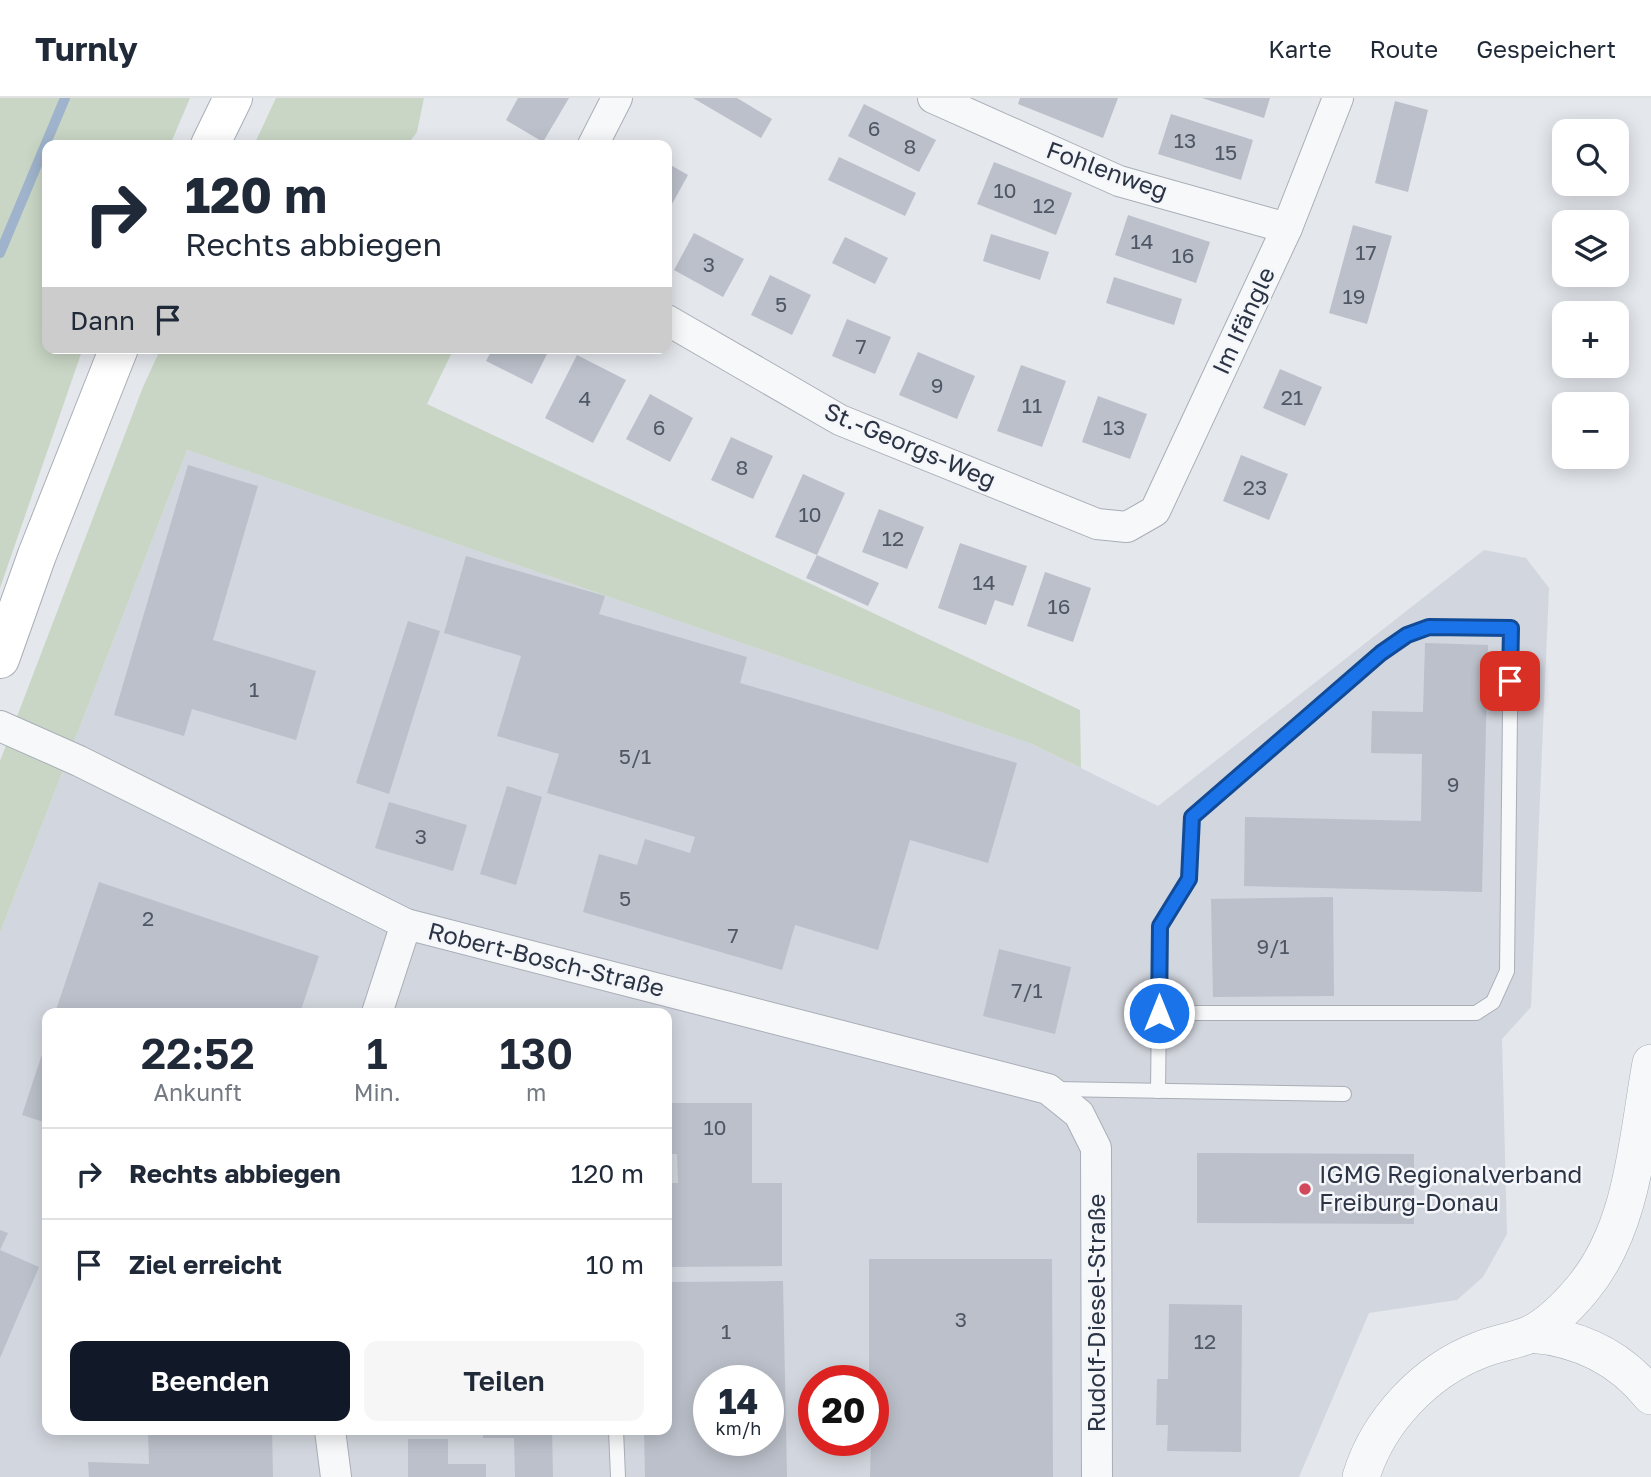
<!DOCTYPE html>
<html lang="de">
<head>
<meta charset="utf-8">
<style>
  body { margin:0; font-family:"Golos Text",sans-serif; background:#f6f6f7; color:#1f2937; height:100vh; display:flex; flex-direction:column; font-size:26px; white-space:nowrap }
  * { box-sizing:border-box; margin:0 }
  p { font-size:23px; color:#747a83 }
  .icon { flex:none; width:38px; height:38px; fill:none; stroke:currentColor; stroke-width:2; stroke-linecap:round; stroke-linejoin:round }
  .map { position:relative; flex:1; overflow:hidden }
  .drawer { position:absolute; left:42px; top:910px; width:630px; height:427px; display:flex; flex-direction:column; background:#fff; border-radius:14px; box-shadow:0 4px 18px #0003 }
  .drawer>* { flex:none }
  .top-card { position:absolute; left:42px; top:42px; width:630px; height:214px; border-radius:14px; box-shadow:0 4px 18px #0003; background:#fff; color:#1f2937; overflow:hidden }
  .fabs { position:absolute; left:1552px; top:21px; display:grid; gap:14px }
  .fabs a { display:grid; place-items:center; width:77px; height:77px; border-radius:14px; background:#fff; box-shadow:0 4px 18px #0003; font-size:35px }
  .speed { position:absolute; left:693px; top:1267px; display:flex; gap:14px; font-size:35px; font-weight:700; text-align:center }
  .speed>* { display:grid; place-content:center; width:91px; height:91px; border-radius:50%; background:#fff; box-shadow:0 4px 18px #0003; line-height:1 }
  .speed small { font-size:18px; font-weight:400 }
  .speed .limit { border:10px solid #d22; background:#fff; color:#111 }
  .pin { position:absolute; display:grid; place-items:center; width:60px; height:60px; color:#fff; margin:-30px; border-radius:14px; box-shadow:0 4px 10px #0006 }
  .me { position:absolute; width:77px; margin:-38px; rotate:0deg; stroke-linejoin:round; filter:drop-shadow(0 0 5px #0008) }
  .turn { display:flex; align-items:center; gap:24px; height:147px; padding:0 28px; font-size:32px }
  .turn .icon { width:91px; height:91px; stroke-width:2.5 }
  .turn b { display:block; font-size:49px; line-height:60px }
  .then { display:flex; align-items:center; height:66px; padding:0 28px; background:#0003; gap:14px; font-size:26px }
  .eta { display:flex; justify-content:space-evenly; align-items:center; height:119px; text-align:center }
  .eta b { font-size:42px; font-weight:600; line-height:49px }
  .primary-button { display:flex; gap:14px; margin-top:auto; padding:14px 28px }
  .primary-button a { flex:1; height:80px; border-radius:14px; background:#111827; color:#fff; font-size:28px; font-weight:600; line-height:80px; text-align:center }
  .primary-button a+a { background:#f6f6f7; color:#1f2937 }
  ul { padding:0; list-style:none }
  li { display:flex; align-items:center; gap:21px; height:91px; padding:0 28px; border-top:2px solid #e0e1e3 }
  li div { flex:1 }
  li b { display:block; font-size:26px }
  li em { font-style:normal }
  header { display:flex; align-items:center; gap:42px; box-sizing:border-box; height:98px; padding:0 35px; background:#fff; border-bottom:2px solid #e0e1e3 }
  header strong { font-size:33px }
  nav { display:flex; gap:38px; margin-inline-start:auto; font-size:24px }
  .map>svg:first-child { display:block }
</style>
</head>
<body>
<header>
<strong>Turnly</strong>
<nav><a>Karte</a><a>Route</a><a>Gespeichert</a></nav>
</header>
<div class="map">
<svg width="1651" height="1379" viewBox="0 0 1651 1379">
  <rect width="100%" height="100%" fill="#e4e7ec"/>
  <path fill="#d2d6de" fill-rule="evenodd" d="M187,352L1032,646L1158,708L1484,452L1526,460L1549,490L1531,909L1502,941L1507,1136L1483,1179L1457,1202L1369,1215L1299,1379H0V835ZM47,915H667V1332H47ZM709,1283H768V1342H709ZM814,1283H873V1342H814Z"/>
  <g fill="#c9d6c5">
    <polygon points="0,0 190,0 170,47 47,47 47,250 83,250 0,490"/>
    <polygon points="276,0 424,0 417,34 407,47 254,47"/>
    <polygon points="161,250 454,250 427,306 1080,612 1081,670 1032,646 187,352 0,835 0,663 143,289"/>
  </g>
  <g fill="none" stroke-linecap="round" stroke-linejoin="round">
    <polyline stroke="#9fb4cc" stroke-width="10" points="0,155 65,0"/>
  </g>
  <g fill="#bbc0ca" fill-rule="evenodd">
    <polygon points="518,0 569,0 543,44 506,22"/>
    <polygon points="693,0 737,0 772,21 761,40"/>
    <polygon points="1020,0 1118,0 1103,40 1018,6"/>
    <polygon points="1202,0 1270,0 1264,20"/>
    <polygon points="1395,3 1428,12 1408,94 1375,85"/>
    <polygon points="864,6 936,42 919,74 848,38"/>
    <polygon points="1171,16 1253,42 1241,82 1158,56"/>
    <polygon points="839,59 916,95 905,118 828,82"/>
    <polygon points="994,64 1072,95 1056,137 977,106"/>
    <polygon points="667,65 688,77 667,115"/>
    <polygon points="1128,117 1210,144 1196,185 1115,157"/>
    <polygon points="1353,127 1392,138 1367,226 1329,215"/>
    <polygon points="694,135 744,161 723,199 674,172"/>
    <polygon points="991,136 1049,154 1040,182 983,163"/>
    <polygon points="845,139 888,160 875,186 832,165"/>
    <polygon points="770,177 811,197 792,237 751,217"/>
    <polygon points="1114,179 1182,201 1174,227 1106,205"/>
    <polygon points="847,221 891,239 875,276 832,258"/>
    <polygon points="493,250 550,250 532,286 486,263"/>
    <polygon points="918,254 975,278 957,321 899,297"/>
    <polygon points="577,257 626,282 593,345 545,320"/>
    <polygon points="1021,267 1066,283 1042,349 997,333"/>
    <polygon points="1280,271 1322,289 1305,328 1263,310"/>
    <polygon points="650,296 693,320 670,364 626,341"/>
    <polygon points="1098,298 1147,316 1130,361 1082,344"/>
    <polygon points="731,339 773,358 753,401 711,382"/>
    <polygon points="1241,357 1288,376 1269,422 1223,403"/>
    <polygon points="188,367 258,388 213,542 316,573 296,642 192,611 184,638 114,617"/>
    <polygon points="803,376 845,395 817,457 775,439"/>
    <polygon points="879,411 924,429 907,471 862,454"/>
    <polygon points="960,445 1027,468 1013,508 995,502 986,527 938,510"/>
    <polygon points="817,457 879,485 868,508 806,480"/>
    <polygon points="466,458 605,498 599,516 747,559 740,585 1017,665 988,765 910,742 878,852 795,827 782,872 583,814 599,756 637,767 645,741 690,755 695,739 547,695 559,656 497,638 521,558 444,535"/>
    <polygon points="1045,474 1091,490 1073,544 1027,528"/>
    <polygon points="408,523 440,533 389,696 356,685"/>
    <polygon points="1425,545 1488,547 1482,794 1244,788 1245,719 1421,723 1422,656 1371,655 1372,613 1423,614"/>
    <polygon points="507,688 542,699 516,787 480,776"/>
    <polygon points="389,704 467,727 453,773 375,750"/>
    <polygon points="99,784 319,858 300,915 55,915"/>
    <polygon points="1333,799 1334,898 1213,899 1211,801"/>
    <polygon points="999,851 1071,869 1055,936 983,918"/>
    <polygon points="47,941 47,1025 22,1017"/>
    <polygon points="667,1005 752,1005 752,1085 782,1085 782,1168 667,1169 667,1085 678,1085 677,1056 667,1056"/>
    <polygon points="1197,1055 1414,1056 1414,1126 1197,1125"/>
    <polygon points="0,1132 8,1135 0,1152 39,1169 0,1260"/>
    <polygon points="869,1161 1052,1161 1053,1379 870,1379 873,1283 869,1283"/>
    <path d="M783,1183L787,1379H645L644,1332H667V1184ZM709,1283H768V1342H709Z"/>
    <polygon points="1169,1206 1242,1207 1241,1354 1167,1353 1168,1327 1156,1327 1157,1281 1168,1281"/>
    <polygon points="148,1332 272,1332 273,1379 89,1379 88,1364 149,1366"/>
    <polygon points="483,1332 552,1332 553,1379 515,1379 514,1340 483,1340"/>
    <polygon points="408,1341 448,1341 448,1366 486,1366 486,1379 408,1379"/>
  </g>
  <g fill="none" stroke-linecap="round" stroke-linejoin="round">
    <defs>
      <g id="service">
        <polyline points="1055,991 1344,996"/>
        <polyline points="1158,993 1160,828 1189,781 1192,719 1381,555 1407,537 1429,529 1511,530 1507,873 1493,904 1476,915 1159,915"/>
        <polyline points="616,1332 618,1379"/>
      </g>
      <g id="minor">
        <polyline points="933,0 1119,83 1287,130"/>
        <polyline points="593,47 617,0"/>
        <polyline points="667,222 840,322 1097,426 1127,429 1155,413 1287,130 1338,0"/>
        <polyline points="0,628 79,663 406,826 1048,991 1079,1016 1096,1050 1097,1379"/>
        <polyline points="377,915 406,826"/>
        <polyline points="330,1332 336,1379"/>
      </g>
      <g id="tertiary">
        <path d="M1531,1236C1580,1240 1620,1259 1651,1298"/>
        <path d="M1361,1379C1378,1323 1425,1273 1480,1252C1497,1245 1515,1243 1531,1236C1550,1226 1569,1207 1583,1190C1634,1128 1637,1041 1651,965"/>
      </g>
      <g id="secondary">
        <polyline points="210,47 233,0"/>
        <polyline points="0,561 37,457 119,250"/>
      </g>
    </defs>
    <use href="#service" stroke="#a9aeb7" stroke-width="16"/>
    <use href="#minor" stroke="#a9aeb7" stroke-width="32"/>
    <use href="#tertiary" stroke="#a9aeb7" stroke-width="38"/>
    <use href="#secondary" stroke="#a9aeb7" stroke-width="40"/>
    <use href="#service" stroke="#f7f8fa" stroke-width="14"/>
    <use href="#minor" stroke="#f7f8fa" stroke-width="30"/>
    <use href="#tertiary" stroke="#f7f8fa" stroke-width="37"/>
    <use href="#secondary" stroke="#fff" stroke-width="38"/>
  </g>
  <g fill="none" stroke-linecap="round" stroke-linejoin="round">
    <defs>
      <polyline id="route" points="1159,915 1160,828 1189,781 1192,719 1381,555 1407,537 1429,529 1511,530 1510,583"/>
    </defs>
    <use href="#route" stroke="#114b97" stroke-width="18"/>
    <use href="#route" stroke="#1a73e8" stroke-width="12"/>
  </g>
  <circle fill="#d1495b" stroke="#f4f6f9" stroke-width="2.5" cx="1305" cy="1091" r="7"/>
  <g text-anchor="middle" stroke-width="5" stroke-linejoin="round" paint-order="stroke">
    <g font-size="21" fill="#4f5766">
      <text x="874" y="38">6</text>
      <text x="1185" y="50">13</text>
      <text x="910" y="56">8</text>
      <text x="1226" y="62">15</text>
      <text x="1005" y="100">10</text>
      <text x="1044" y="115">12</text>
      <text x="1142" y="151">14</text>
      <text x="1366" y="162">17</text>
      <text x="1183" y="165">16</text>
      <text x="709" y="174">3</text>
      <text x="1354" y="206">19</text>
      <text x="781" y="214">5</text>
      <text x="861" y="256">7</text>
      <text x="937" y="295">9</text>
      <text x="1292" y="307">21</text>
      <text x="585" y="308">4</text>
      <text x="1032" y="315">11</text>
      <text x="659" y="337">6</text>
      <text x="1114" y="337">13</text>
      <text x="742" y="377">8</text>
      <text x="1255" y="397">23</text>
      <text x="810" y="424">10</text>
      <text x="893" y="448">12</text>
      <text x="984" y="492">14</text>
      <text x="1059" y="516">16</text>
      <text x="254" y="599">1</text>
      <text x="635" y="666">5/1</text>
      <text x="1453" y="694">9</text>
      <text x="421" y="746">3</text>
      <text x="625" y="808">5</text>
      <text x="148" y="828">2</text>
      <text x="733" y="845">7</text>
      <text x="1273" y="856">9/1</text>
      <text x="1027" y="900">7/1</text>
      <text x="715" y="1037">10</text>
      <text x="961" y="1229">3</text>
      <text x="726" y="1241">1</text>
      <text x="1205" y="1251">12</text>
    </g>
    <g font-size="24" fill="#2b3445" stroke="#f4f6f9">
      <text transform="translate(1107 73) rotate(20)" y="8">Fohlenweg</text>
      <text transform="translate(1244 223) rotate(-65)" y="8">Im Ifängle</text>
      <text transform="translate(910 348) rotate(23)" y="8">St.-Georgs-Weg</text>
      <text transform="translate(546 862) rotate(14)" y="8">Robert-Bosch-Straße</text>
      <text transform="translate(1097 1215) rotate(-90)" y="8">Rudolf-Diesel-Straße</text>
    </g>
    <g font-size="24" fill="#2b3445" stroke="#f4f6f9" text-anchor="start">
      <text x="1319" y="1085">IGMG Regionalverband<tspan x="1319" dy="28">Freiburg-Donau</tspan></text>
    </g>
  </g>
</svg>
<div class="fabs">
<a><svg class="icon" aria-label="search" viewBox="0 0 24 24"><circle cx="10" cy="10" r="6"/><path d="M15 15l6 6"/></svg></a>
<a><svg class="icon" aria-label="layers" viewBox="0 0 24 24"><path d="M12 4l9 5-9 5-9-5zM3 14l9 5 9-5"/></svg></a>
<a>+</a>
<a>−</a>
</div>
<div class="speed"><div>14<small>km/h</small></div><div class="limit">20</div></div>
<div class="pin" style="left:1510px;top:583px;background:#d93025"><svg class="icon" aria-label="arrive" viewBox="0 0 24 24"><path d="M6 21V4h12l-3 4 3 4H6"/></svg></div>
<svg class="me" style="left:1159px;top:915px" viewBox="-20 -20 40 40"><circle r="17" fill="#1a73e8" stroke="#fff" stroke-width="3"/><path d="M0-11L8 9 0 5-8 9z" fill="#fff"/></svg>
<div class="top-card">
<div class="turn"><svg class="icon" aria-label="right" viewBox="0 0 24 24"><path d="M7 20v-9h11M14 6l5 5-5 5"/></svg><div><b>120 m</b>Rechts abbiegen</div></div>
<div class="then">Dann<svg class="icon" aria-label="arrive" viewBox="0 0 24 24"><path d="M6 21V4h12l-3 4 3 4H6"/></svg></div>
</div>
<section class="drawer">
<div class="eta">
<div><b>22:52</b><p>Ankunft</p></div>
<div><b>1</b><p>Min.</p></div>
<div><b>130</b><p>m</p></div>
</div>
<ul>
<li><svg class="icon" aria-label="right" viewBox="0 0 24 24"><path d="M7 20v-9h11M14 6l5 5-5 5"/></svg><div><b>Rechts abbiegen</b></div><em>120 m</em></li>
<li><svg class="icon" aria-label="arrive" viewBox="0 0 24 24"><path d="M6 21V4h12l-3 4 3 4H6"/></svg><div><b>Ziel erreicht</b></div><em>10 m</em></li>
</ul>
<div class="primary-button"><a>Beenden</a><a>Teilen</a></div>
</section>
</div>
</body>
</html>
